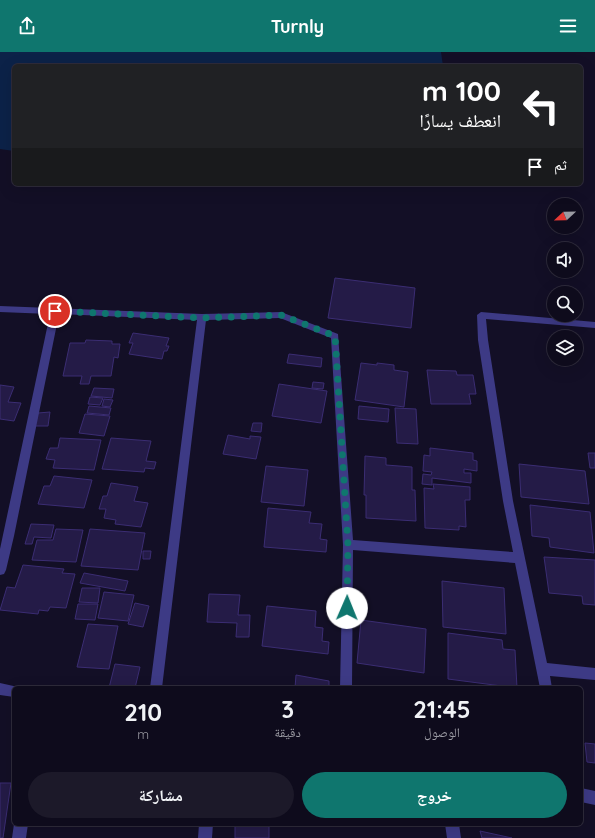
<!DOCTYPE html>
<html lang="ar">
<head>
<meta charset="utf-8">
<style>
  body { margin:0; font-family:Quicksand,"Noto Naskh Arabic",sans-serif; background:#1c1929; color:#f1f3f6; direction:rtl; height:100vh; display:flex; flex-direction:column; font-size:15px; white-space:nowrap }
  * { box-sizing:border-box; margin:0 }
  p { font-size:13px; color:#9b9ba3 }
  .icon { flex:none; width:22px; height:22px; fill:none; stroke:currentColor; stroke-width:2; stroke-linecap:round; stroke-linejoin:round }
  .map { position:relative; flex:1; overflow:hidden; direction:ltr }
  .drawer { position:absolute; left:12px; top:634px; width:571px; height:140px; display:flex; flex-direction:column; background:#0e0b1c; border-radius:6px; box-shadow:0 4px 16px #0002,0 0 0 1px #2e2b3b; direction:rtl }
  .drawer>* { flex:none }
  .top-card { position:absolute; left:12px; top:12px; width:571px; height:122px; border-radius:6px; box-shadow:0 4px 16px #0002,0 0 0 1px #2e2b3b; direction:rtl; background:#202124; color:#fff; overflow:hidden }
  .needle { width:26px; rotate:248deg }
  .tools { position:absolute; left:547px; top:146px; display:grid; gap:8px }
  .tools a { display:grid; place-items:center; width:36px; height:36px; border-radius:50%; background:#0e0b1c; box-shadow:0 4px 16px #0002,0 0 0 1px #2e2b3b; font-size:20px }
  .pin { position:absolute; display:grid; place-items:center; width:34px; height:34px; color:#fff; margin:-17px; border:2px solid #fff; border-radius:50%; box-shadow:0 1px 4px #0007 }
  .me { position:absolute; width:44px; margin:-22px; rotate:1deg; stroke-linejoin:round; filter:drop-shadow(0 0 3px #0008) }
  .turn { display:flex; align-items:center; gap:14px; height:84px; padding:0 16px; font-size:18px }
  .turn .icon { width:52px; height:52px; stroke-width:2.5 }
  .turn b { display:block; font-size:28px; line-height:34px }
  .then { display:flex; align-items:center; height:38px; padding:0 16px; background:#0003; gap:8px; font-size:15px }
  .eta { display:flex; justify-content:space-evenly; align-items:center; height:68px; text-align:center }
  .eta b { font-size:24px; font-weight:700; line-height:28px }
  .cta { display:flex; gap:8px; margin-top:auto; padding:8px 16px }
  .cta a { flex:1; height:46px; border-radius:24px; background:#0f766e; color:#fff; font-size:16px; font-weight:700; line-height:46px; text-align:center }
  .cta a+a { background:#1c1929; color:#f1f3f6 }
  header { display:flex; justify-content:space-between; align-items:center; height:52px; padding:0 16px; background:#0f766e; color:#fff; font-size:18px; font-weight:700 }
  .map>svg:first-child { display:block }
</style>
</head>
<body>
<header><svg class="icon" aria-label="menu" viewBox="0 0 24 24"><path d="M4 6h16M4 12h16M4 18h16"/></svg>Turnly<svg class="icon" aria-label="share" viewBox="0 0 24 24"><path d="M12 15V3M7 8l5-5 5 5M5 13v7h14v-7"/></svg></header>
<div class="map">
<svg width="595" height="786" viewBox="0 0 595 786">
  <rect width="100%" height="100%" fill="#130f26"/>
  <polygon fill="#0c2248" points="0,0 441,0 443,14 14,14 14,99 0,97"/>
  <g fill="#241b47" stroke="#3b2d73">
    <polygon points="335,226 415,236 411,276 328,266"/>
    <polygon points="133,281 169,286 166,294 169,294 167,299 164,299 162,307 129,302 133,291 129,291"/>
    <polygon points="86,288 112,289 112,292 120,292 118,306 114,305 111,324 91,324 89,332 80,332 82,324 63,324 70,291 85,291"/>
    <polygon points="289,302 322,306 321,315 287,311"/>
    <polygon points="361,311 377,313 377,311 394,313 394,318 408,320 404,355 355,348"/>
    <polygon points="427,318 456,319 457,323 473,323 476,342 469,342 471,352 431,352"/>
    <polygon points="313,330 324,331 323,337 312,336"/>
    <polygon points="279,332 327,339 321,371 272,364"/>
    <polygon points="0,333 14,335 8,350 21,351 14,369 0,367"/>
    <polygon points="94,336 114,337 112,346 91,344"/>
    <polygon points="90,345 103,346 100,353 88,352"/>
    <polygon points="104,347 113,348 110,355 102,354"/>
    <polygon points="89,354 111,356 109,363 87,361"/>
    <polygon points="359,354 389,357 388,370 358,367"/>
    <polygon points="395,356 416,357 418,392 397,391"/>
    <polygon points="50,360 48,374 35,374 38,361"/>
    <polygon points="85,362 110,364 104,384 79,381"/>
    <polygon points="253,371 262,371 261,380 251,379"/>
    <polygon points="228,383 250,387 250,384 261,385 256,407 223,402"/>
    <polygon points="60,386 101,388 94,418 53,416 55,408 46,407 50,396 58,396"/>
    <polygon points="111,386 151,389 146,409 156,410 154,417 145,416 144,420 102,417"/>
    <polygon points="430,396 473,401 473,408 477,409 477,419 464,417 464,421 471,421 471,431 432,426 432,433 422,432 423,422 431,423 432,420 423,419 424,403 430,404"/>
    <polygon points="588,401 595,401 595,416 590,416"/>
    <polygon points="365,404 386,406 386,413 412,415 412,438 415,438 416,469 366,466 366,443 364,443"/>
    <polygon points="519,412 585,419 589,452 521,445"/>
    <polygon points="266,414 308,418 304,454 261,450"/>
    <polygon points="54,424 92,428 84,456 38,452 44,434 50,434"/>
    <polygon points="111,431 138,435 134,449 148,451 141,475 115,472 116,468 104,466 106,457 99,457 103,444 107,444"/>
    <polygon points="433,432 470,435 470,448 465,448 466,475 459,474 459,478 425,476 424,436 434,437"/>
    <polygon points="530,453 590,460 594,501 550,495 549,486 532,484"/>
    <polygon points="268,456 311,460 309,471 322,472 320,487 327,488 326,500 264,495"/>
    <polygon points="31,472 54,473 51,486 34,485 32,492 25,492"/>
    <polygon points="56,477 83,478 76,510 32,508 37,488 53,488"/>
    <polygon points="90,477 145,481 138,518 81,514"/>
    <polygon points="143,499 151,499 150,507 143,507"/>
    <polygon points="544,505 595,508 595,553 583,552 582,544 549,541"/>
    <polygon points="23,513 64,517 62,521 75,522 66,556 50,555 48,559 39,558 38,562 0,558 7,535 15,536"/>
    <polygon points="84,521 128,529 125,539 80,531"/>
    <polygon points="442,529 504,536 506,582 443,575"/>
    <polygon points="82,536 100,536 98,551 79,550"/>
    <polygon points="104,540 134,543 128,569 98,566"/>
    <polygon points="209,542 240,543 238,563 250,563 249,585 236,585 237,571 207,570"/>
    <polygon points="135,551 149,554 143,575 128,572"/>
    <polygon points="78,552 98,552 95,568 75,567"/>
    <polygon points="267,554 316,559 315,575 323,576 322,589 329,590 328,602 262,594"/>
    <polygon points="361,568 426,577 424,621 357,611"/>
    <polygon points="88,572 118,574 109,617 77,615"/>
    <polygon points="448,581 502,588 503,597 515,598 517,636 448,627"/>
    <polygon points="115,612 140,615 135,636 109,636"/>
    <polygon points="296,623 329,629 329,636 295,636"/>
    <polygon points="585,691 595,692 595,711 587,710"/>
    <polygon points="0,731 11,731 3,786 0,786"/>
    <rect x="235" y="772" width="34" height="14"/>
    <polygon points="480,779 512,786 482,786"/>
  </g>
  <g fill="none" stroke-linecap="round" stroke-linejoin="round">
    <g fill="#3d3a85" fill-rule="evenodd">
      <polygon points="0,254 202,262 281,260 338,282 353,488 513,500 503,449 478,288 477,263 481,260 595,270 595,276 486,267 488,288 513,449 547,611 595,616 595,628 550,624 552,636 540,636 515,511 353,498 352,636 340,636 343,493 331,286 280,266 206,268 162,636 150,636 197,268 59,262 14,484 6,518 4,522 0,523 0,497 50,262 0,260"/>
      <polygon points="14,772 28,772 26,786 12,786"/>
      <polygon points="199,772 213,772 212,786 198,786"/>
      <polygon points="445,772 459,772 461,786 447,786"/>
    </g>
    <g fill="#3d3a85" fill-rule="evenodd">
      <polygon points="0,631 18,635 19,636 14,636 14,645 0,643"/>
      <polygon points="581,736 595,739 595,753 581,750"/>
    </g>
  </g>
  <g fill="none" stroke-linecap="round" stroke-linejoin="round">
    <polyline stroke="#0f766e" stroke-width="7" stroke-dasharray="0 12.6" points="55,259 202,266 281,263 335,284 348,493 347,556"/>
  </g>
</svg>
<div class="tools">
<a><svg class="needle" viewBox="-14 -14 28 28"><path d="M0-13l5 13h-10z" fill="#e53935"/><path d="M0 13l5-13h-10z" fill="#9b9ba3"/></svg></a>
<a><svg class="icon" aria-label="sound" viewBox="0 0 24 24"><path d="M4 9h4l5-4v14l-5-4H4zM17 9q2 3 0 6"/></svg></a>
<a><svg class="icon" aria-label="search" viewBox="0 0 24 24"><circle cx="10" cy="10" r="6"/><path d="M15 15l6 6"/></svg></a>
<a><svg class="icon" aria-label="layers" viewBox="0 0 24 24"><path d="M12 4l9 5-9 5-9-5zM3 14l9 5 9-5"/></svg></a>
</div>
<div class="pin" style="left:55px;top:259px;background:#d93025"><svg class="icon" aria-label="arrive" viewBox="0 0 24 24"><path d="M6 21V4h12l-3 4 3 4H6"/></svg></div>
<svg class="me" style="left:347px;top:556px" viewBox="-20 -20 40 40"><circle r="19" fill="#fff"/><path d="M0-13L10 11 0 6-10 11z" fill="#0f766e"/></svg>
<div class="top-card">
<div class="turn"><svg class="icon" aria-label="left" viewBox="0 0 24 24"><path d="M17 20v-9H6M10 6l-5 5 5 5"/></svg><div><b>100 m</b>انعطف يسارًا</div></div>
<div class="then">ثم<svg class="icon" aria-label="arrive" viewBox="0 0 24 24"><path d="M6 21V4h12l-3 4 3 4H6"/></svg></div>
</div>
<section class="drawer">
<div class="eta">
<div><b>21:45</b><p>الوصول</p></div>
<div><b>3</b><p>دقيقة</p></div>
<div><b>210</b><p>m</p></div>
</div>
<div class="cta"><a>خروج</a><a>مشاركة</a></div>
</section>
</div>
</body>
</html>
